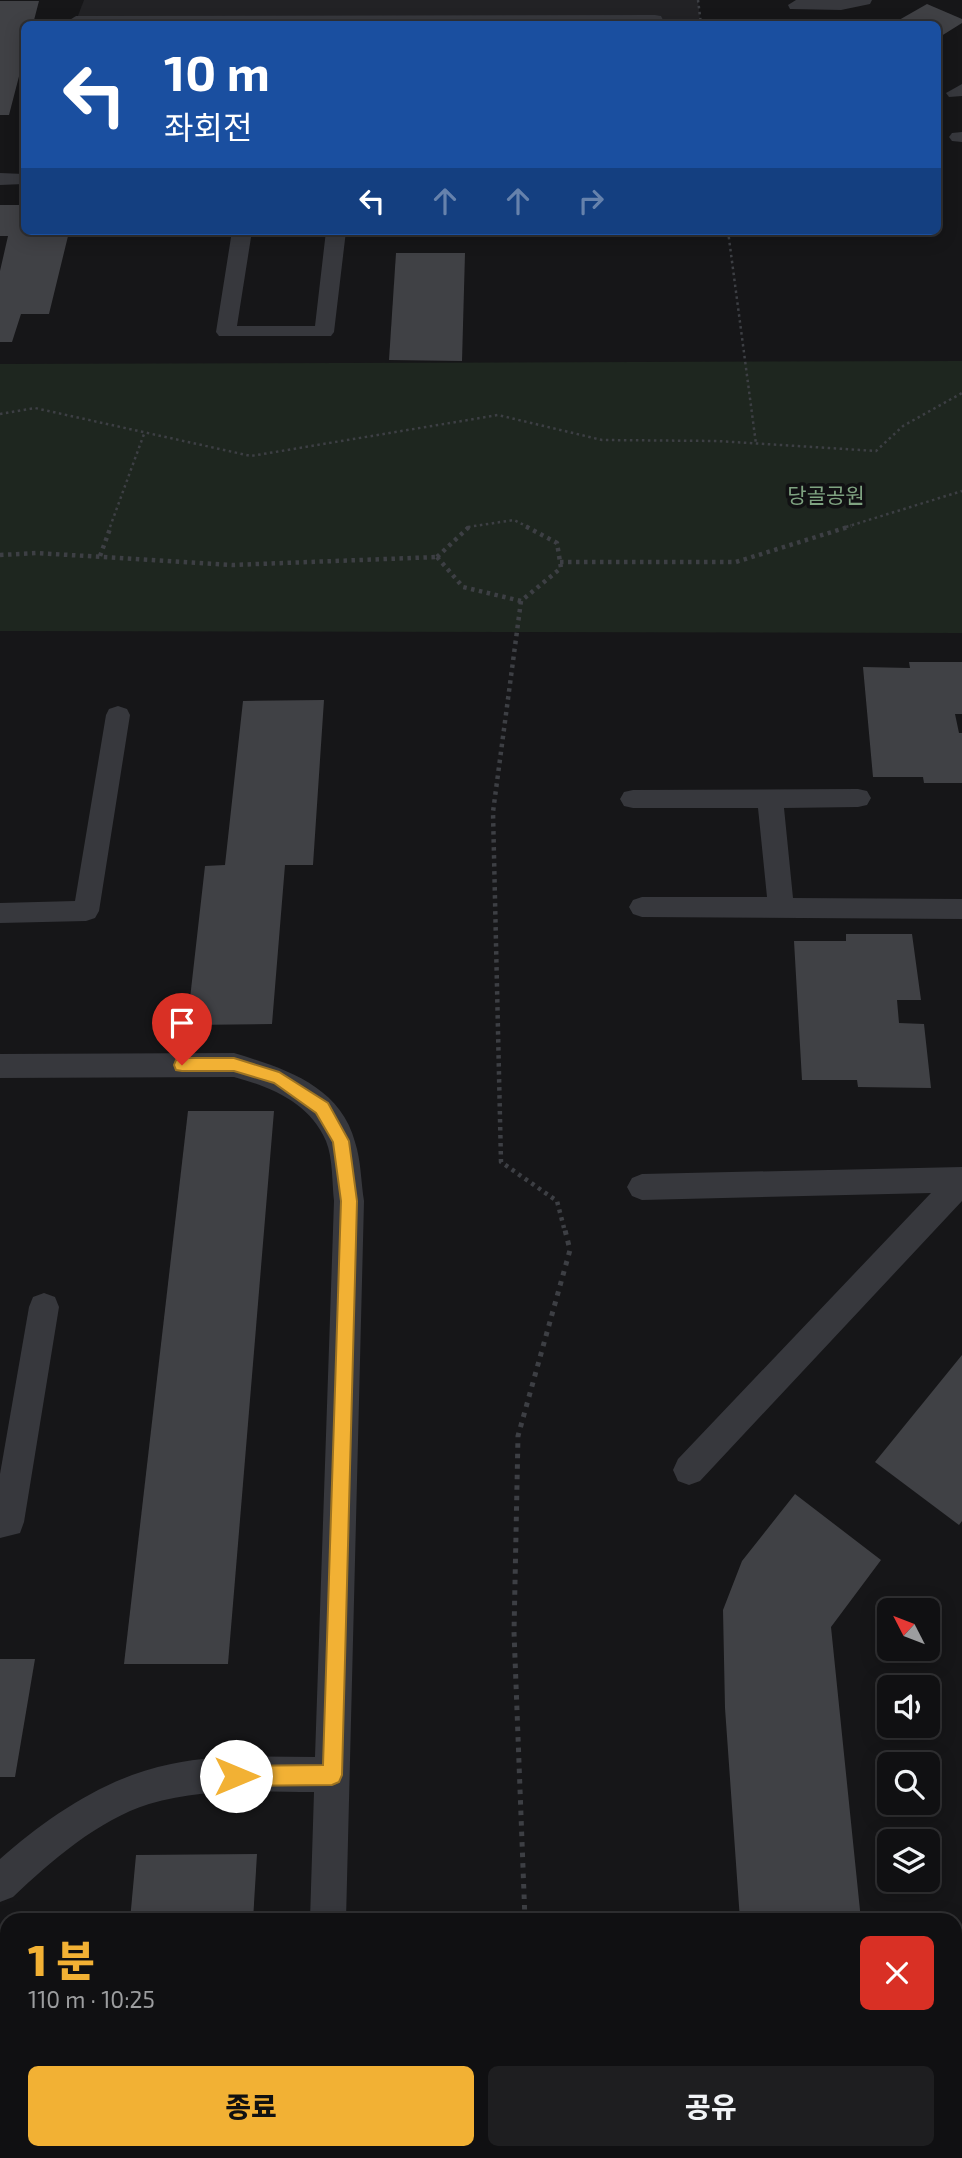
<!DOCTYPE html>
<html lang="ko">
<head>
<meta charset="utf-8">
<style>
  body { margin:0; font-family:"Exo 2","Noto Sans KR",sans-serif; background:#1e1e20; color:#f1f3f6; height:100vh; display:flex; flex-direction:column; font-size:26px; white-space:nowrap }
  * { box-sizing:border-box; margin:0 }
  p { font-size:23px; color:#9c9d9f }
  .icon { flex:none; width:38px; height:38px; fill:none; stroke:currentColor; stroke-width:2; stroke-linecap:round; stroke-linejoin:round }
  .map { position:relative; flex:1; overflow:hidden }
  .drawer { position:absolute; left:0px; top:1913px; width:962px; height:247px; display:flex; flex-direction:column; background:#101012; border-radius:21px 21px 0 0; box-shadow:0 4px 18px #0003,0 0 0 2px #303032 }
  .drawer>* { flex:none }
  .banner { position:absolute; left:21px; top:21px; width:920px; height:214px; border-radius:10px; box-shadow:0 4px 18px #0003,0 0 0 2px #303032; background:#1a4fa0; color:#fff; overflow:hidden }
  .needle { width:46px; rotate:312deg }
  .fabs { position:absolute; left:877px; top:1598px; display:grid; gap:14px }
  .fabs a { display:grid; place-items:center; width:63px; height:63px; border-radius:10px; background:#101012; box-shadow:0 4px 18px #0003,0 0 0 2px #303032; font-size:35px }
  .pin { position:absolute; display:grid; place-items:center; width:60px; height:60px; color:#fff; margin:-72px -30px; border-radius:50% 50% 50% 0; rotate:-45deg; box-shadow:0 0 7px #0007 }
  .pin .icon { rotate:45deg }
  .me { position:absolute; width:77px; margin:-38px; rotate:90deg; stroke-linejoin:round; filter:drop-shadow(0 0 5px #0008) }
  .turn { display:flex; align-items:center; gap:24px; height:147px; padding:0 28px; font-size:32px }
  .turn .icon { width:91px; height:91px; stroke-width:2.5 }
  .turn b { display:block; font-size:49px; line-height:60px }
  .lanes { display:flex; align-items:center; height:66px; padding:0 28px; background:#0003; justify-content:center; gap:35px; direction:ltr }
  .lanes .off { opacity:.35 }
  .round { display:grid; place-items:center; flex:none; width:74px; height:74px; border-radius:10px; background:#1e1e20 }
  .headline { display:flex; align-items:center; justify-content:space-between; height:119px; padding:0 28px }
  h1 { font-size:42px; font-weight:800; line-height:52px; color:#f2b134 }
  .action { display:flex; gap:14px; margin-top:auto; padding:14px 28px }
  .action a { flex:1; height:80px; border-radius:10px; background:#f2b134; color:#111; font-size:28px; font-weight:800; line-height:80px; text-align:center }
  .action a+a { background:#1e1e20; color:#f1f3f6 }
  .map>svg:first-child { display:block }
</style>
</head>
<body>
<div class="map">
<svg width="962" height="2158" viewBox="0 0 962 2158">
  <rect width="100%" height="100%" fill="#161618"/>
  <polygon fill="#222225" points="84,0 698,0 700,19 76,21"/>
  <polygon fill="#1e261f" points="962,361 962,633 0,631 0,364"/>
  <g fill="#404145">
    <polygon points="0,1 39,1 33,24 24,24 24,57 9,115 0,115"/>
    <polygon points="927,4 962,19 962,23 938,38 938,24 892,24"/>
    <polygon points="0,205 24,205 24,231 69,232 49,314 21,314 12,342 0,342 0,271 8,236 0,236"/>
    <polygon points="396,253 465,253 462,361 389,360"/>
    <polygon points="909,662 962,662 962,714 955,714 959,733 962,733 962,783 924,783 923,777 873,777 863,667 910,668"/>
    <polygon points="324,700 313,865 285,865 272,1024 187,1025 205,866 225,865 243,701"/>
    <polygon points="846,934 912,934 921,1000 897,1000 899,1023 924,1024 931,1088 858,1087 857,1080 802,1080 794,941 846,941"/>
    <polygon points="188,1111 274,1111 228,1664 124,1664"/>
    <polygon points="962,1355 962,1521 959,1525 875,1462"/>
    <polygon points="795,1494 881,1560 831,1627 861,1920 740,1920 725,1708 723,1610 742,1561"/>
    <polygon points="0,1659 35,1659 15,1777 0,1777"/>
    <polygon points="257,1854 253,1920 130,1920 136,1855"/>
    <polygon points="107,2152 238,2152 237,2158 106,2158"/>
    <polygon points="778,2152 914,2152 915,2158 779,2158"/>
  </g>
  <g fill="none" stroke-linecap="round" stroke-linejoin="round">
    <g stroke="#3d3f44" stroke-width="2.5" stroke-dasharray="2.5 3.5" stroke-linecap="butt">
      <polyline points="698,0 701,24"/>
      <polyline points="728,231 756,444"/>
      <polyline points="0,414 35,408 251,456 498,415 602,440 717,441 876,451 903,426 962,393"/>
      <polyline points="110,527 144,434"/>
      <polyline points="468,527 514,520 528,527"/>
      <polyline points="846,527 962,491"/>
    </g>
    <g stroke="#3d3f44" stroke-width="4.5" stroke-dasharray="3.5 4.5" stroke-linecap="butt">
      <polyline points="0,555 37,553 233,565 437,557"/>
      <polyline points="100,556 111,526"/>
      <polyline points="437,557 463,587 521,601 561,568 557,543 525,526"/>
      <polyline points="437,557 470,526"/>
      <polyline points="560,562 736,562 851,526"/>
      <polyline points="521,601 493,812 501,1162 557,1201 564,1228"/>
    </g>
    <g stroke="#3d3f44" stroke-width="5" stroke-dasharray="4.5 6" stroke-linecap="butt">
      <polyline points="525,1920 514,1632 518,1436 570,1250 564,1226"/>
      <polyline points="520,2158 521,2152"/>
    </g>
    <g fill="#37383d" fill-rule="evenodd">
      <polygon points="796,0 872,0 870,4 841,10 790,9 788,5"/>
      <polygon points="655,15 661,16 663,20 661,24 70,24 68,21 76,16"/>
      <polygon points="962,84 962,96 949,97 946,93"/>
      <polygon points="962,132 962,142 952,141 949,137 952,133"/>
      <polygon points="0,173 24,174 24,184 0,185"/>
      <polygon points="232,231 252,231 237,326 315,326 326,231 346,231 334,332 331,336 219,336 216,332"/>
      <polygon points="118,706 127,709 130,715 99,911 95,918 86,921 0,923 0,903 75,901 106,715 109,709"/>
      <polygon points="858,789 867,791 871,798 867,805 858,807 784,808 793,898 962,899 962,919 642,917 633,914 629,907 633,900 642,897 767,897 758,808 633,808 624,806 620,799 624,792 633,790"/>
      <path d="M234,1053C283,1068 340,1085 355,1142C361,1160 361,1182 364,1201L346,1920H310L314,1792C260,1792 202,1788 149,1804C98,1820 51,1861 13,1897L0,1902V1859C49,1816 106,1777 171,1764C218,1754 267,1757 315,1757L334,1201C332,1183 333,1158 326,1141C310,1103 271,1087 234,1077L0,1078V1054Z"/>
      <polygon points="962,1167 962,1201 700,1481 689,1485 678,1481 673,1470 678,1459 931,1193 642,1200 632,1196 627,1187 632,1178 642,1174"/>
      <polygon points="44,1293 55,1297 59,1307 24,1522 20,1533 0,1538 0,1474 29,1307 33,1297"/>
      <rect x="301" y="2152" width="40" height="6"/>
    </g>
  </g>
  <polygon fill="#f2b134" stroke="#9d7322" stroke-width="2" points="182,1058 234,1058 279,1072 328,1103 349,1141 357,1201 342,1775 339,1782 332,1785 236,1786 229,1783 226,1776 229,1769 236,1766 323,1765 341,1201 333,1142 316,1113 274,1083 234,1071 182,1071 176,1070 174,1065 176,1060"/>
  <g text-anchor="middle" stroke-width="7" stroke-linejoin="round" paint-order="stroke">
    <g font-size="21" fill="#7fa381" stroke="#111113">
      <text x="826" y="503">당골공원</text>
    </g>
  </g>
</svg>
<div class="fabs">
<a><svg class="needle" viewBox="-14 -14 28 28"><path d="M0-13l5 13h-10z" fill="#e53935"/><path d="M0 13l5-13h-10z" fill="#9c9d9f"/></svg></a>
<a><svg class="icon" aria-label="sound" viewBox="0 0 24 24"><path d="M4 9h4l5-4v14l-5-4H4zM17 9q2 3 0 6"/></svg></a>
<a><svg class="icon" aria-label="search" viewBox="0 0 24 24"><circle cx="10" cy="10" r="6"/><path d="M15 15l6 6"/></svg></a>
<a><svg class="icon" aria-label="layers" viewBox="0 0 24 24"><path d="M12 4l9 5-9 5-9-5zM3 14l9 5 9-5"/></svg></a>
</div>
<div class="pin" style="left:182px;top:1065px;background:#d93025"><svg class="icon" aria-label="arrive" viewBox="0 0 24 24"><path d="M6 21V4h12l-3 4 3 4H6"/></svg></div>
<svg class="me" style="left:236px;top:1776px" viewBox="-20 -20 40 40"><circle r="19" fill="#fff"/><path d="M0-13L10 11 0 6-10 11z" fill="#f2b134"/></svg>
<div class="banner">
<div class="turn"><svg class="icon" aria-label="left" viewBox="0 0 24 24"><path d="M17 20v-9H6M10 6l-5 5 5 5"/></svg><div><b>10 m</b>좌회전</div></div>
<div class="lanes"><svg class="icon" aria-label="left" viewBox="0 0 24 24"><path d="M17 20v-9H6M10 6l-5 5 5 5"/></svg><svg class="icon off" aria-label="ahead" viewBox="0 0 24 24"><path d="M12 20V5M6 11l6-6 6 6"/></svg><svg class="icon off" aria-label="ahead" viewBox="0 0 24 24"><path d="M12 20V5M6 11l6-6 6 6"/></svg><svg class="icon off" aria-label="right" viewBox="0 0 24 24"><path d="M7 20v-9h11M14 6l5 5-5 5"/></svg></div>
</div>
<section class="drawer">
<div class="headline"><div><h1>1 분</h1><p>110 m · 10:25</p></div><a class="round" style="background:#d93025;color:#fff"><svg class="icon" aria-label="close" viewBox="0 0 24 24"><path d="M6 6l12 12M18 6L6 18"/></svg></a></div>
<div class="action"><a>종료</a><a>공유</a></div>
</section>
</div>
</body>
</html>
